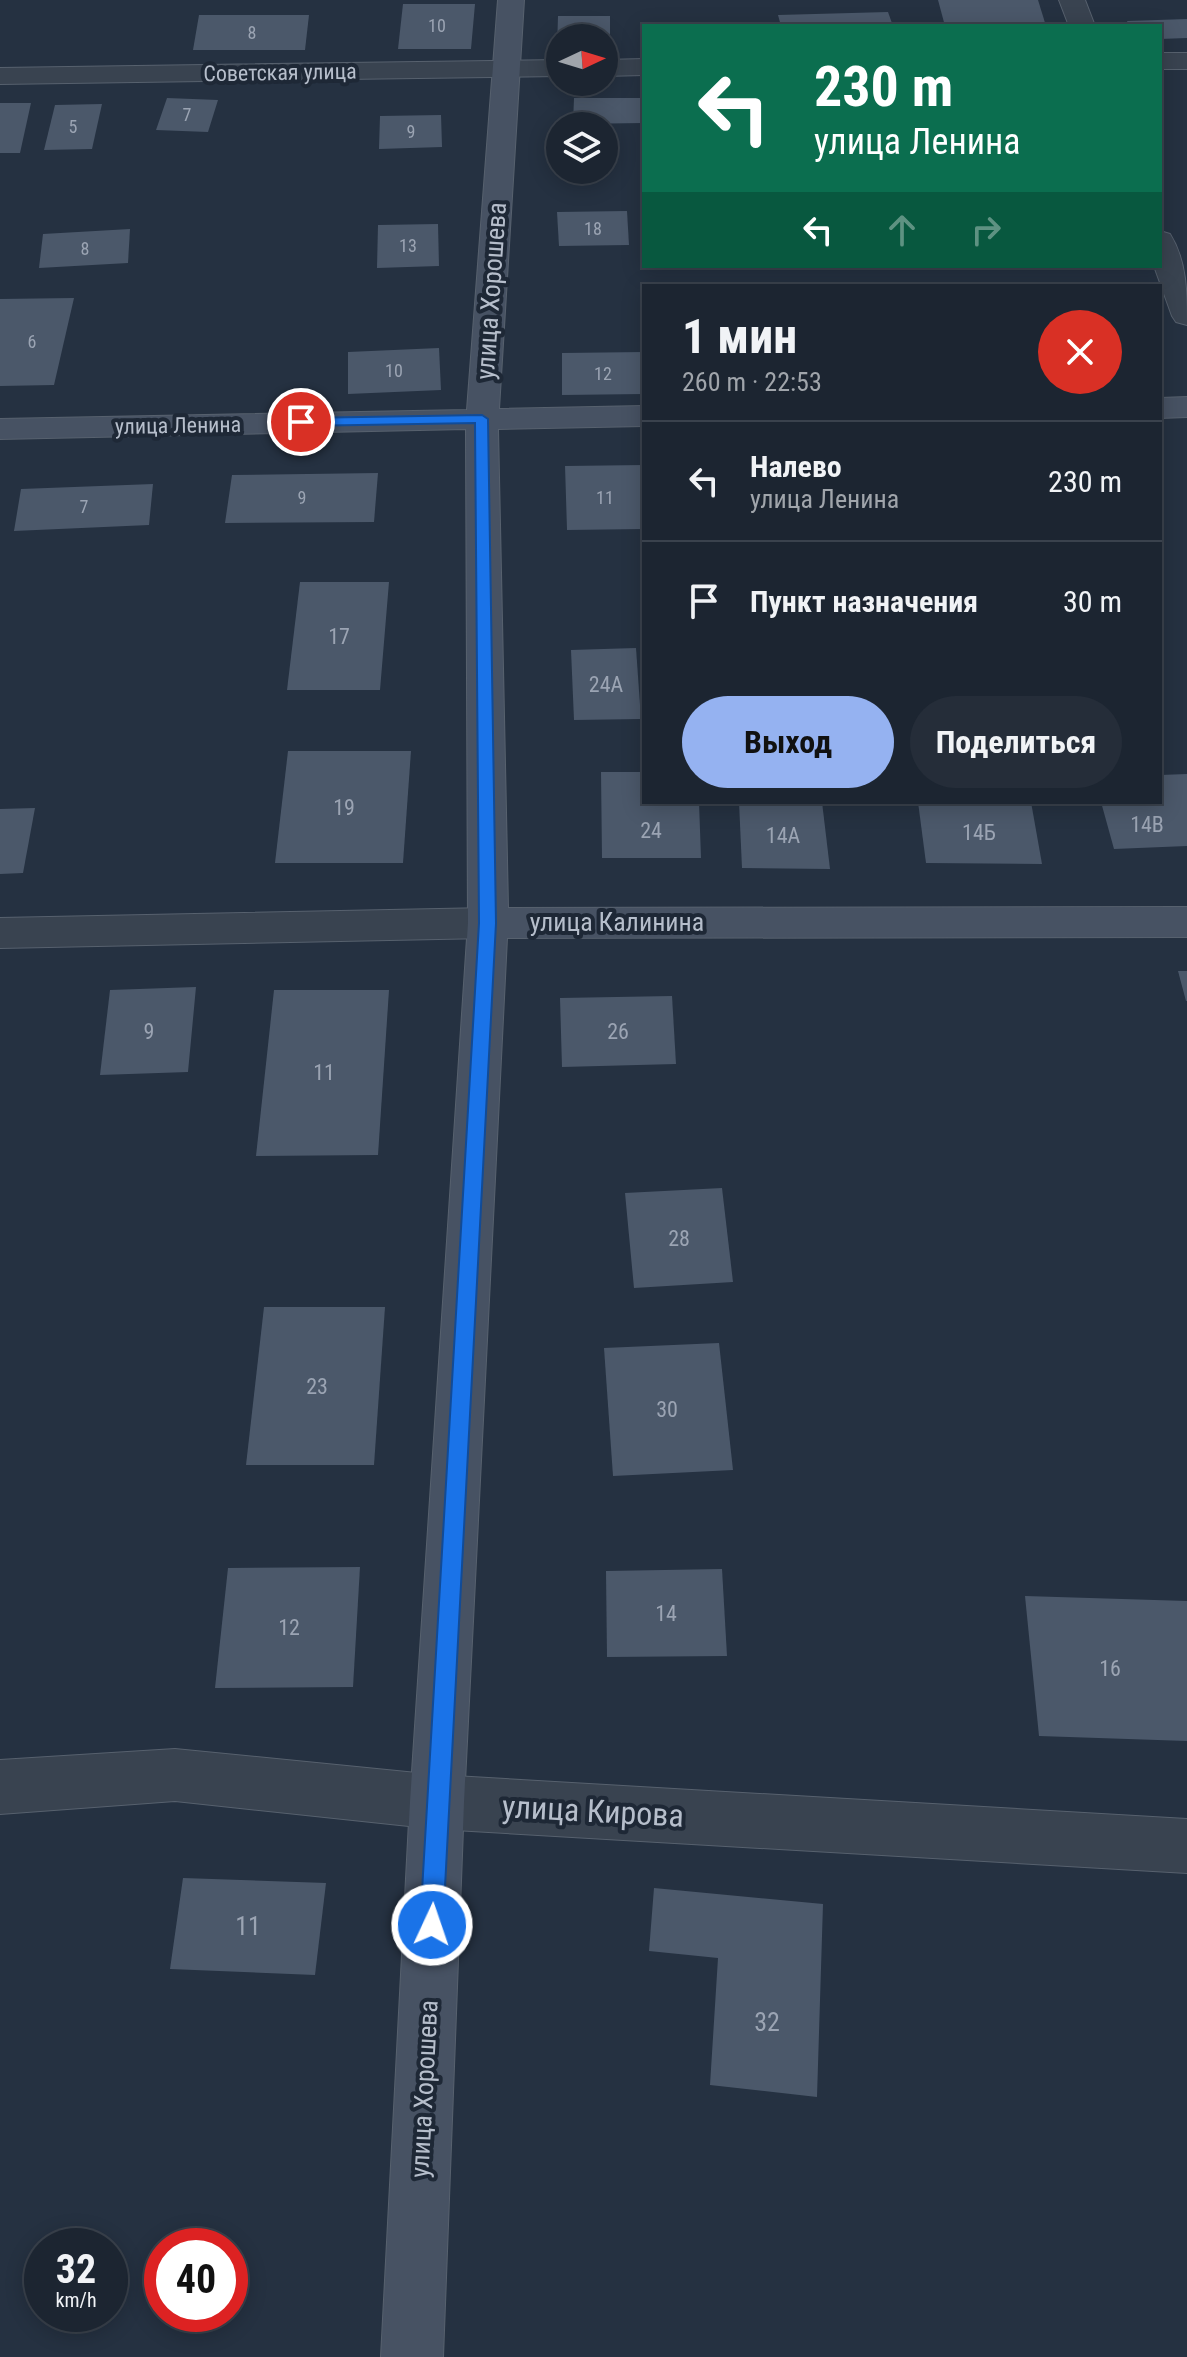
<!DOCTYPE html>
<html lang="ru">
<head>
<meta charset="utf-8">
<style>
  body { margin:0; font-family:"Roboto Condensed",sans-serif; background:#252d39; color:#f1f3f6; height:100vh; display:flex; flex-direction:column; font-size:30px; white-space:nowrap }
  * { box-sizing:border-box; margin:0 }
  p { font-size:26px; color:#a0a5ab }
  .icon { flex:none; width:44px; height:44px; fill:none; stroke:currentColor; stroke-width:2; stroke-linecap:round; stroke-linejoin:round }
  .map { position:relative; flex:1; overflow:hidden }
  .side { position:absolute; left:642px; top:284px; width:520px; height:520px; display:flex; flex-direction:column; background:#1c2531; border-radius:0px; box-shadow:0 4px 20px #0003,0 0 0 2px #3a424d }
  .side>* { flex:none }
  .top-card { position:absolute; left:642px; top:24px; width:520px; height:244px; border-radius:0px; box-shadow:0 4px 20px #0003,0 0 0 2px #3a424d; background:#0b6e4f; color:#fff; overflow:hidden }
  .needle { width:52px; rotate:86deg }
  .buttons { position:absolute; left:546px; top:24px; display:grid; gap:16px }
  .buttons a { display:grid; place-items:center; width:72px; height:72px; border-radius:50%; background:#1c2531; box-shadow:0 4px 20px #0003,0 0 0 2px #3a424d; font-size:40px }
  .speed { position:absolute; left:24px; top:2228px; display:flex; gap:16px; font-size:40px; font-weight:700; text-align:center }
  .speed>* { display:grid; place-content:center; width:104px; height:104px; border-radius:50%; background:#1c2531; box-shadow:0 4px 20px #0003,0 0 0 2px #3a424d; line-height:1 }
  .speed small { font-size:20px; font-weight:400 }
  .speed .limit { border:12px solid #d22; background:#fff; color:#111 }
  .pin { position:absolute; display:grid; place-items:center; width:68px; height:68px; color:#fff; margin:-34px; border:4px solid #fff; border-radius:50%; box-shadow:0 2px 8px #0007 }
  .me { position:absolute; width:88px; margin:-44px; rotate:3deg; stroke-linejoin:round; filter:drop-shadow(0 0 6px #0008) }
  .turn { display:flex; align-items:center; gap:28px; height:168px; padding:0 40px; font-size:36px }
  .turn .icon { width:104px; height:104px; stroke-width:2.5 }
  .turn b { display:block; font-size:56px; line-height:68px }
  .lanes { display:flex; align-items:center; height:76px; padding:0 40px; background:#0003; justify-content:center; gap:40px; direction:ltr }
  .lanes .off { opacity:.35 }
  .round { display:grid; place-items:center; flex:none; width:84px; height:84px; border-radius:42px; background:#252d39 }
  .head { display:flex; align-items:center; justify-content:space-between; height:136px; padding:0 40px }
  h1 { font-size:48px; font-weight:700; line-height:60px }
  .action { display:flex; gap:16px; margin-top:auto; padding:16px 40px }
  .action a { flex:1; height:92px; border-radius:48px; background:#95b2f1; color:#111; font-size:32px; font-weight:700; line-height:92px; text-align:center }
  .action a+a { background:#252d39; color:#f1f3f6 }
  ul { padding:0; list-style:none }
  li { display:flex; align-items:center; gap:24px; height:120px; padding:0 40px; border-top:2px solid #3a424d }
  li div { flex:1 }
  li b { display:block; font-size:30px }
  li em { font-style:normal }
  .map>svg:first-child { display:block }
</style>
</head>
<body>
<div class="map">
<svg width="1187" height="2357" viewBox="0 0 1187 2357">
  <rect width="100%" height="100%" fill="#253141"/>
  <g fill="#4b586a">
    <polygon points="938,0 1038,0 1046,26 945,26"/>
    <polygon points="403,4 475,4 471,49 398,49"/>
    <polygon points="888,12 893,26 781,26 778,15"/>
    <polygon points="199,15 309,15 305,50 193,50"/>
    <polygon points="558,16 610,16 610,49 604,49 604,38 560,38 560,49 557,49"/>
    <polygon points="1187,19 1187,38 1160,39 1160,26 1129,26 1127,21"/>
    <polygon points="167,98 218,100 208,132 156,130"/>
    <polygon points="574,98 644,98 644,123 573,124"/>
    <polygon points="0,103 31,103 20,153 0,153"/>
    <polygon points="102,104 92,149 44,150 55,105"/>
    <polygon points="441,115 442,147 379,149 380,116"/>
    <polygon points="627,211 629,245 559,246 557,212"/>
    <polygon points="438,224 439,266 377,268 378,225"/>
    <polygon points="130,229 128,263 39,268 43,234"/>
    <polygon points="74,298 54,385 0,386 0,299"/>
    <polygon points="439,348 441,390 348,394 348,352"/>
    <polygon points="644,352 644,394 562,395 562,353"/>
    <polygon points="644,465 644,529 567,530 565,466"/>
    <polygon points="378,473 374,522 225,523 232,475"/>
    <polygon points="153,484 149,525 14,531 21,489"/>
    <polygon points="300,582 389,582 380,690 287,690"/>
    <polygon points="636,648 641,719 574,720 571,650"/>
    <polygon points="288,751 411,751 403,863 275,863"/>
    <polygon points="601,772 644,772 644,802 699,802 701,858 602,858"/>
    <polygon points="1187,774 1187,846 1114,849 1101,802 1160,802 1160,775"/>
    <polygon points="739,802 822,802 830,869 742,868"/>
    <polygon points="918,802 1031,802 1042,864 926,863"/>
    <polygon points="35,808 23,873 0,874 0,809"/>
    <polygon points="1178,971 1187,971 1187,1001 1186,1001"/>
    <polygon points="196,987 188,1072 100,1075 110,990"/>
    <polygon points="274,990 389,990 378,1155 256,1156"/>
    <polygon points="672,996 676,1064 562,1067 560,998"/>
    <polygon points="722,1188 733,1282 634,1288 625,1193"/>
    <polygon points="264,1307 385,1307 374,1465 246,1465"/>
    <polygon points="719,1343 733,1470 613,1476 604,1348"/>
    <polygon points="360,1567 353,1687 215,1688 228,1568"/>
    <polygon points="722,1569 727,1656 607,1657 606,1571"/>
    <polygon points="1025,1596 1187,1601 1187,1741 1039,1736"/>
    <polygon points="183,1878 326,1883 315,1975 170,1969"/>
    <polygon points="654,1888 823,1904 817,2097 710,2085 718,1958 649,1951"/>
  </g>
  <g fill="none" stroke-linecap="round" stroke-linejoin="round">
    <defs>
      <g id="street">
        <polygon points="1059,0 1085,0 1095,26 1069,26"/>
        <rect x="1160" y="53" width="27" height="16"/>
        <polygon points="644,59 644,75 604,76 604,60"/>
        <polygon points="560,60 560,76 0,84 0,68"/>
        <path d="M1160,231L1170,234C1187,261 1187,293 1187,325L1176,322L1172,316L1154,266H1160Z"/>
        <polygon points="488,908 502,912 508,923 502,934 488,938 0,948 0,918"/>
        <polygon points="175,1749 437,1775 1187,1819 1187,1873 437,1829 175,1801 0,1814 0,1760"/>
      </g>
      <g id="secondary">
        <polygon points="498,0 524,0 499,409 644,406 644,426 498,429 508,908 1187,907 1187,937 507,938 464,1802 443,2357 381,2357 410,1802 468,923 466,429 0,439 0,419 467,410"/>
        <polygon points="1187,397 1187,417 1160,418 1160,398"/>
      </g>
    </defs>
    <use href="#street" stroke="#57616e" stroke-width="2"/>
    <use href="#secondary" stroke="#57616e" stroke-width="2"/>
    <use href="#street" fill="#394350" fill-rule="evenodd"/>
    <use href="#secondary" fill="#475263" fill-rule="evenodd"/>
  </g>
  <polygon fill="#1a73e8" stroke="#114b97" stroke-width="2" points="482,415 488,419 496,923 443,1925 440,1933 432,1937 423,1933 420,1925 479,923 475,423 301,426 295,422 301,418"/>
  <g text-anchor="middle" stroke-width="8" stroke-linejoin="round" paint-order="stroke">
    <g font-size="18" fill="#9ba4b3">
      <text x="437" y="32">10</text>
      <text x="252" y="39">8</text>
      <text x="187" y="121">7</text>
      <text x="73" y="133">5</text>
      <text x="411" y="138">9</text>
      <text x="593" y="235">18</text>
      <text x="408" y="252">13</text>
      <text x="85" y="255">8</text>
      <text x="32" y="348">6</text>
      <text x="394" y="377">10</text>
      <text x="603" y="380">12</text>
      <text x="302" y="504">9</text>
      <text x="605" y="504">11</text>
      <text x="84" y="513">7</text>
    </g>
    <g font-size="22" fill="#b6becb" stroke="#1e2836">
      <text transform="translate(280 72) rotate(-1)" y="8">Советская улица</text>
      <text transform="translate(178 425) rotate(-1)" y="8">улица Ленина</text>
    </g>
    <g font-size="22" fill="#9ba4b3">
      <text x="339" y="644">17</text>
      <text x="606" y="692">24А</text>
      <text x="344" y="815">19</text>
      <text x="1147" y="832">14В</text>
      <text x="651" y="838">24</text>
      <text x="979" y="840">14Б</text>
      <text x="783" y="843">14А</text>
      <text x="149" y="1039">9</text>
      <text x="618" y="1039">26</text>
      <text x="324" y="1080">11</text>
      <text x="679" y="1246">28</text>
      <text x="317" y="1394">23</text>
      <text x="667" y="1417">30</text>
      <text x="666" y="1621">14</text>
      <text x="289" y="1635">12</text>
      <text x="1110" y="1676">16</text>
    </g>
    <g font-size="26" fill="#b6becb" stroke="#1e2836">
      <text transform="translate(491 291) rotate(-86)" y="9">улица Хорошева</text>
      <text x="617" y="931">улица Калинина</text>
      <text transform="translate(424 2089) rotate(-87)" y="9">улица Хорошева</text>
    </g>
    <g font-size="26" fill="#9ba4b3">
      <text x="248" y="1935">11</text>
      <text x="767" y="2031">32</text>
    </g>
    <g font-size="32" fill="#b6becb" stroke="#1e2836">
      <text transform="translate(593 1811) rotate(3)" y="11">улица Кирова</text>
    </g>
  </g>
</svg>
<div class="buttons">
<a><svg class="needle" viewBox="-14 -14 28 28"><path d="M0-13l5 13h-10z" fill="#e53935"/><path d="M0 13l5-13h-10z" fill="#a0a5ab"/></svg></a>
<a><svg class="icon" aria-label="layers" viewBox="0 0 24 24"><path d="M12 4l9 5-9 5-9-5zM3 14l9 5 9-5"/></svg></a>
</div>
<div class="speed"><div>32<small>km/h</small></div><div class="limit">40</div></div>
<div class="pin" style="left:301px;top:422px;background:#d93025"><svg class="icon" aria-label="arrive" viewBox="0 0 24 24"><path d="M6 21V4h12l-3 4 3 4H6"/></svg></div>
<svg class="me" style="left:432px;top:1925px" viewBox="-20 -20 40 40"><circle r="17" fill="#1a73e8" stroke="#fff" stroke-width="3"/><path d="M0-11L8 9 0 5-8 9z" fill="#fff"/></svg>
<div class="top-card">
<div class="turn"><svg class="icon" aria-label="left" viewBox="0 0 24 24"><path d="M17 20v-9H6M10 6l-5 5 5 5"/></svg><div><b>230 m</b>улица Ленина</div></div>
<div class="lanes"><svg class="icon" aria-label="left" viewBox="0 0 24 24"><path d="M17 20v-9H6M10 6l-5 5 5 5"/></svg><svg class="icon off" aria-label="ahead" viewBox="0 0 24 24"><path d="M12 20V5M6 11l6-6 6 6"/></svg><svg class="icon off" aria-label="right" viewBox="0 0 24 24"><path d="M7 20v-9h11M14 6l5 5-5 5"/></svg></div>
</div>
<section class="side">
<div class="head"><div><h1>1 мин</h1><p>260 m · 22:53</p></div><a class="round" style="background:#d93025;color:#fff"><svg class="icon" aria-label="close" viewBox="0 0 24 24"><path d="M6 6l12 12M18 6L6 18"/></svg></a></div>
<ul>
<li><svg class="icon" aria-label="left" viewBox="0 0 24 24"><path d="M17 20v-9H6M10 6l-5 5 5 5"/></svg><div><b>Налево</b><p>улица Ленина</p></div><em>230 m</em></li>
<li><svg class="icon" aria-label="arrive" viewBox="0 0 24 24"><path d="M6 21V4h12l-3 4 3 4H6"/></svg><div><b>Пункт назначения</b></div><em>30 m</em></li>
</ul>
<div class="action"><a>Выход</a><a>Поделиться</a></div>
</section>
</div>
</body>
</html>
